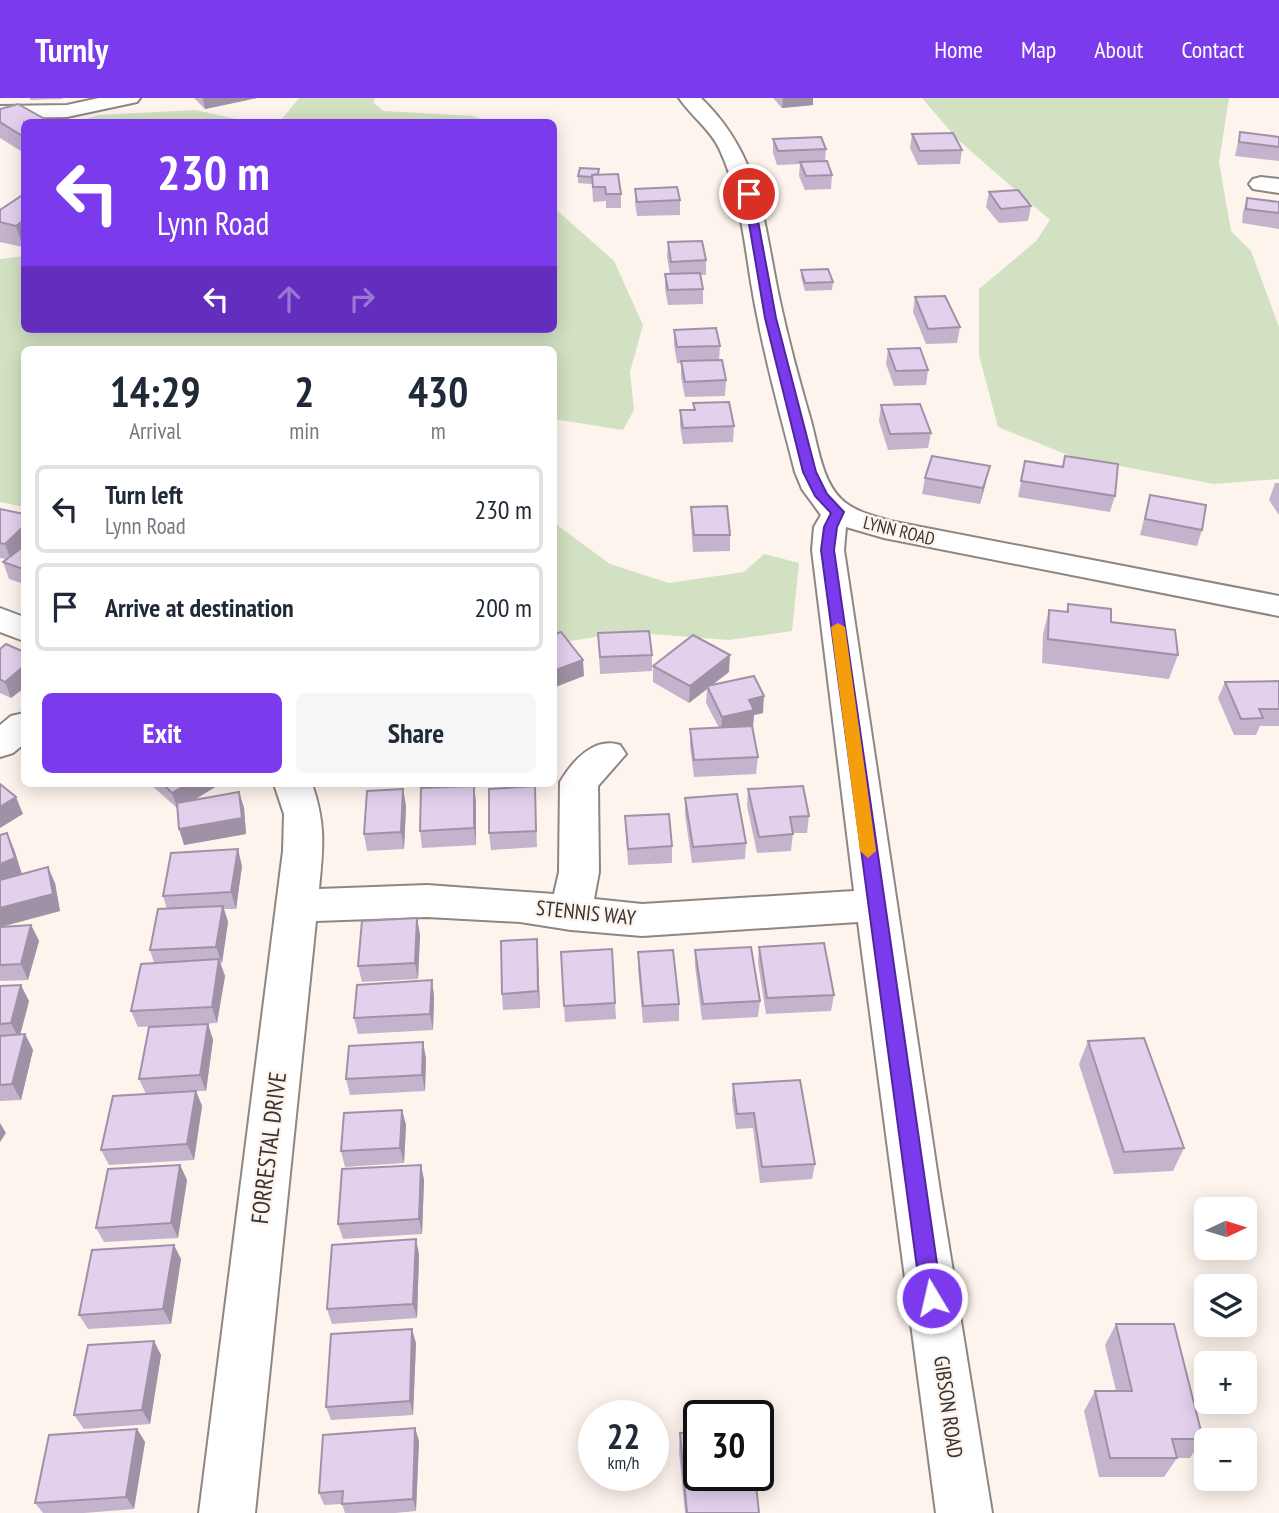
<!DOCTYPE html>
<html lang="en">
<head>
<meta charset="utf-8">
<style>
  body { margin:0; font-family:"PT Sans Narrow",sans-serif; background:#f6f6f7; color:#1f2937; height:100vh; display:flex; flex-direction:column; font-size:26px; white-space:nowrap }
  * { box-sizing:border-box; margin:0 }
  p { font-size:23px; color:#747a83 }
  .icon { flex:none; width:38px; height:38px; fill:none; stroke:currentColor; stroke-width:2; stroke-linecap:round; stroke-linejoin:round }
  .map { position:relative; flex:1; overflow:hidden }
  .drawer { position:absolute; left:21px; top:248px; width:536px; height:441px; display:flex; flex-direction:column; background:#fff; border-radius:10px; box-shadow:0 4px 18px #0003 }
  .drawer>* { flex:none }
  .guide { position:absolute; left:21px; top:21px; width:536px; height:214px; border-radius:10px; box-shadow:0 4px 18px #0003; background:#7c3aed; color:#fff; overflow:hidden }
  .needle { width:46px; rotate:86deg }
  .fabs { position:absolute; left:1194px; top:1099px; display:grid; gap:14px }
  .fabs a { display:grid; place-items:center; width:63px; height:63px; border-radius:10px; background:#fff; box-shadow:0 4px 18px #0003; font-size:35px }
  .speed { position:absolute; left:578px; top:1302px; display:flex; gap:14px; font-size:35px; font-weight:700; text-align:center }
  .speed>* { display:grid; place-content:center; width:91px; height:91px; border-radius:50%; background:#fff; box-shadow:0 4px 18px #0003; line-height:1 }
  .speed small { font-size:18px; font-weight:400 }
  .speed .limit { border:4px solid #111; border-radius:10px; background:#fff; color:#111 }
  .pin { position:absolute; display:grid; place-items:center; width:60px; height:60px; color:#fff; margin:-30px; border:4px solid #fff; border-radius:50%; box-shadow:0 2px 7px #0007 }
  .me { position:absolute; width:77px; margin:-38px; rotate:351deg; stroke-linejoin:round; filter:drop-shadow(0 0 5px #0008) }
  .turn { display:flex; align-items:center; gap:24px; height:147px; padding:0 21px; font-size:32px }
  .turn .icon { width:91px; height:91px; stroke-width:2.5 }
  .turn b { display:block; font-size:49px; line-height:60px }
  .lanes { display:flex; align-items:center; height:66px; padding:0 21px; background:#0003; justify-content:center; gap:35px; direction:ltr }
  .lanes .off { opacity:.35 }
  .eta { display:flex; justify-content:space-evenly; align-items:center; height:119px; text-align:center }
  .eta b { font-size:42px; font-weight:600; line-height:49px }
  .primary-button { display:flex; gap:14px; margin-top:auto; padding:14px 21px }
  .primary-button a { flex:1; height:80px; border-radius:10px; background:#7c3aed; color:#fff; font-size:28px; font-weight:600; line-height:80px; text-align:center }
  .primary-button a+a { background:#f6f6f7; color:#1f2937 }
  ul { padding:0; list-style:none }
  li { display:flex; align-items:center; gap:21px; height:88px; margin:0 14px 10px; padding:0 7px; border:4px solid #e0e1e3; border-radius:10px }
  li div { flex:1 }
  li b { display:block; font-size:26px }
  li em { font-style:normal }
  header { display:flex; align-items:center; gap:42px; box-sizing:border-box; height:98px; padding:0 35px; background:#7c3aed; color:#fff }
  header strong { font-size:33px }
  nav { display:flex; gap:38px; margin-inline-start:auto; font-size:24px }
  .map>svg:first-child { display:block }
</style>
</head>
<body>
<header>
<strong>Turnly</strong>
<nav><a>Home</a><a>Map</a><a>About</a><a>Contact</a></nav>
</header>
<div class="map">
<svg width="1279" height="1415" viewBox="0 0 1279 1415">
  <rect width="100%" height="100%" fill="#fef4ee"/>
  <g fill="#d2e1c2">
    <polygon points="299,0 375,0 374,5 383,13 474,18 487,24 268,24 281,22"/>
    <polygon points="922,0 1229,0 1219,64 1231,133 1251,153 1279,229 1279,381 1214,386 1073,359 998,329 979,257 979,191 1036,143 1050,122 957,41"/>
    <polygon points="196,12 249,24 76,24 99,17"/>
    <polygon points="553,109 614,163 643,227 630,274 634,312 623,332 553,321 553,252 24,252 24,409 0,404 0,161 24,158 24,231 553,231"/>
    <polygon points="553,424 610,466 669,485 744,474 764,456 799,465 792,533 729,542 624,534 553,546"/>
  </g>
  <g fill="none" stroke-linecap="round" stroke-linejoin="round">
    <defs>
      <g id="minor">
        <polygon points="99,0 140,0 137,4 67,19 0,20 0,8 67,7"/>
        <path d="M679,0H701C761,58 763,122 779,199C788,241 799,282 811,323C818,349 822,382 841,401C853,413 874,418 890,423L1279,498V518L884,440L846,429L844,452L940,1093L992,1415H936L858,824L642,838L571,832L520,824L427,819L316,823L255,1415H199L283,753L284,716L274,686H312C326,727 323,749 319,791L427,787L554,796L559,774L560,684C573,662 594,639 620,647L626,656L598,688L599,774L594,801L642,806L854,793L812,452L814,429L821,417L802,391L795,374C782,322 767,270 757,217C745,161 744,103 719,50C709,30 691,18 679,0Z"/>
        <polygon points="1261,79 1279,81 1279,95 1253,91 1249,86 1253,81"/>
        <polygon points="0,510 24,519 24,543 0,534"/>
        <polygon points="24,615 24,646 13,655 0,659 0,627 11,618"/>
      </g>
    </defs>
    <use href="#minor" stroke="#8f8681" stroke-width="4"/>
    <use href="#minor" fill="#fff" fill-rule="evenodd"/>
  </g>
  <g fill="#c3b3cc">
    <polygon points="30,0 63,0 62,1 30,2"/>
    <polygon points="194,0 257,0 205,11"/>
    <polygon points="773,0 813,0 813,7 782,10"/>
    <polygon points="0,11 24,24 24,55 0,40"/>
    <polygon points="1240,34 1279,39 1279,63 1235,58"/>
    <polygon points="912,36 962,52 960,66 918,67 910,50"/>
    <polygon points="773,41 826,51 825,63 832,77 831,91 805,92 799,78 800,66 777,67 773,55"/>
    <polygon points="599,76 621,96 621,110 606,110 606,103 593,104 592,86 578,85 578,78"/>
    <polygon points="635,91 680,102 680,117 637,118 635,105"/>
    <polygon points="989,94 1031,108 1028,123 999,125 986,109"/>
    <polygon points="24,96 23,149 0,144 0,112"/>
    <polygon points="1247,100 1279,104 1279,131 1242,125 1243,114"/>
    <polygon points="668,144 706,162 706,177 700,177 703,191 703,206 668,207 665,191 665,176 670,176 667,159"/>
    <polygon points="801,172 833,184 832,192 805,193 801,179"/>
    <polygon points="915,199 960,229 957,245 926,246 913,214"/>
    <polygon points="674,232 720,248 719,262 726,282 725,298 685,299 681,279 681,265 677,265 674,247"/>
    <polygon points="888,251 928,272 926,287 894,288 886,266"/>
    <polygon points="693,305 734,328 733,344 683,346 680,328 680,312 693,312"/>
    <polygon points="881,307 931,335 928,350 888,352 879,323"/>
    <polygon points="1065,358 1115,398 1110,414 1018,399 1025,363 1062,369"/>
    <polygon points="925,380 986,384 980,406 922,396"/>
    <polygon points="1275,385 1279,385 1279,417 1269,402"/>
    <polygon points="1150,397 1202,432 1197,448 1140,437"/>
    <polygon points="691,409 730,437 730,453 693,454 691,425"/>
    <polygon points="0,411 24,416 24,486 9,481 3,464 7,461 0,460"/>
    <polygon points="1068,506 1178,557 1169,581 1042,565 1043,536 1049,512 1066,514"/>
    <polygon points="598,535 652,557 652,573 600,576"/>
    <polygon points="0,551 24,554 24,590 11,600 0,595"/>
    <polygon points="653,568 729,574 712,587 763,615 754,617 753,628 758,659 756,676 694,679 690,648 690,631 719,630 706,605 707,591 689,605 653,584"/>
    <polygon points="1279,583 1279,628 1260,628 1256,637 1234,637 1218,600 1225,584"/>
    <polygon points="150,686 220,686 194,702 239,694 244,710 246,736 184,747 178,711"/>
    <polygon points="474,688 476,704 476,747 422,750 420,733"/>
    <polygon points="535,688 537,749 491,752 489,735"/>
    <polygon points="403,691 406,708 404,751 367,753 364,736"/>
    <polygon points="748,691 809,718 807,735 793,735 791,753 757,755 747,708"/>
    <polygon points="685,700 746,745 745,761 692,765 685,717"/>
    <polygon points="625,718 672,748 672,765 628,767"/>
    <polygon points="0,737 14,751 22,776 55,785 60,813 1,829 31,827 39,843 28,882 0,883"/>
    <polygon points="242,768 236,811 224,811 228,824 222,865 220,865 225,878 217,925 138,929 131,913 154,865 150,852 167,811 163,798"/>
    <polygon points="417,820 420,837 418,881 362,884 358,868"/>
    <polygon points="537,841 540,910 503,912 502,896"/>
    <polygon points="759,849 834,897 831,913 766,916 758,865"/>
    <polygon points="695,852 760,903 758,919 702,922 695,868"/>
    <polygon points="561,854 615,905 616,921 565,924"/>
    <polygon points="638,854 679,906 679,923 643,925 638,870"/>
    <polygon points="432,882 434,899 433,932 358,936 354,920"/>
    <polygon points="0,888 29,903 20,937 25,936 33,952 21,1002 0,1003"/>
    <polygon points="208,926 213,942 206,993 196,993 202,1008 194,1062 109,1067 101,1052 146,996 139,981"/>
    <polygon points="1088,943 1184,1050 1173,1073 1114,1076 1079,966"/>
    <polygon points="426,960 425,993 350,997 346,981"/>
    <polygon points="733,986 815,1066 812,1081 760,1085 753,1030 736,1031 732,1002"/>
    <polygon points="402,1012 406,1027 404,1065 345,1069 341,1053"/>
    <polygon points="180,1067 187,1082 178,1140 104,1144 96,1130"/>
    <polygon points="421,1067 424,1082 422,1136 343,1141 338,1126"/>
    <polygon points="419,1156 417,1220 332,1226 327,1211"/>
    <polygon points="181,1161 171,1226 88,1231 79,1217"/>
    <polygon points="1116,1226 1203,1341 1190,1360 1177,1360 1164,1379 1099,1379 1084,1313 1095,1293 1116,1293 1105,1247"/>
    <polygon points="154,1243 161,1257 150,1326 84,1331 74,1317"/>
    <polygon points="416,1245 413,1317 331,1322 326,1309"/>
    <polygon points="415,1330 419,1343 416,1413 395,1415 345,1415 342,1406 324,1407 319,1395"/>
    <polygon points="137,1331 145,1344 134,1411 84,1415 43,1415 35,1405"/>
    <polygon points="680,1335 759,1415 685,1415 679,1354"/>
  </g>
  <g fill="#9f92a6">
    <polygon points="203,0 257,0 205,11"/>
    <polygon points="783,0 813,0 813,7 782,10"/>
    <polygon points="24,122 24,148 23,149 16,128"/>
    <polygon points="990,368 986,384 980,406 983,390"/>
    <polygon points="24,428 24,450 11,462 5,446"/>
    <polygon points="730,557 729,574 708,590 707,588 707,591 689,605 690,588"/>
    <polygon points="583,562 584,578 553,590 553,573"/>
    <polygon points="24,568 24,590 11,600 5,584"/>
    <polygon points="764,598 763,615 754,617 753,628 721,635 722,619 749,602"/>
    <polygon points="187,686 220,686 178,712 172,695"/>
    <polygon points="474,688 476,704 476,747 474,730"/>
    <polygon points="403,691 406,708 404,751 401,734"/>
    <polygon points="239,694 244,710 246,736 184,747 179,731"/>
    <polygon points="16,699 23,716 0,730 0,709"/>
    <polygon points="7,735 14,751 22,777 0,785 0,766"/>
    <polygon points="238,751 242,768 236,811 231,794"/>
    <polygon points="48,769 55,785 60,813 0,829 0,810"/>
    <polygon points="223,808 228,824 222,865 216,849"/>
    <polygon points="417,820 420,837 418,881 415,865"/>
    <polygon points="31,827 39,843 28,882 21,866"/>
    <polygon points="537,841 538,858 540,910 538,893"/>
    <polygon points="219,861 225,878 217,925 212,909"/>
    <polygon points="432,882 434,899 433,932 430,916"/>
    <polygon points="21,887 29,903 19,941 11,925"/>
    <polygon points="208,926 213,942 206,993 200,977"/>
    <polygon points="25,936 33,952 21,1002 12,986"/>
    <polygon points="423,944 426,960 425,993 422,977"/>
    <polygon points="196,993 202,1008 194,1062 187,1046"/>
    <polygon points="402,1012 406,1027 404,1065 400,1050"/>
    <polygon points="0,1025 6,1035 0,1044"/>
    <polygon points="180,1067 187,1082 178,1140 171,1125"/>
    <polygon points="421,1067 424,1082 422,1136 419,1121"/>
    <polygon points="416,1141 419,1156 417,1220 413,1206"/>
    <polygon points="174,1147 181,1161 171,1226 163,1211"/>
    <polygon points="412,1231 416,1245 413,1317 410,1303"/>
    <polygon points="154,1243 161,1257 150,1326 142,1312"/>
    <polygon points="415,1330 419,1343 416,1413 413,1401"/>
    <polygon points="137,1331 145,1344 134,1411 126,1399"/>
  </g>
  <g fill="#e3d0ed" stroke="#9f92a6" stroke-width="2">
    <polygon points="18,6 50,24 24,24 24,39 0,24 0,11"/>
    <polygon points="1240,34 1279,39 1279,49 1239,44"/>
    <polygon points="953,35 962,52 920,53 912,36"/>
    <polygon points="821,39 826,51 778,53 773,41"/>
    <polygon points="827,63 832,77 806,78 800,64"/>
    <polygon points="580,70 599,71 598,76 592,77 592,79 578,78"/>
    <polygon points="618,76 621,96 606,96 605,89 593,89 592,77"/>
    <polygon points="677,89 680,102 637,104 635,91"/>
    <polygon points="1018,92 1031,108 1001,111 989,94"/>
    <polygon points="24,96 24,122 16,128 0,124 0,112"/>
    <polygon points="1247,100 1279,104 1279,115 1246,111"/>
    <polygon points="702,143 706,162 671,164 668,144"/>
    <polygon points="828,171 833,184 805,185 801,172"/>
    <polygon points="700,175 703,191 668,192 665,176"/>
    <polygon points="945,198 960,229 928,231 915,199"/>
    <polygon points="716,230 720,248 677,249 674,232"/>
    <polygon points="920,250 928,272 896,273 888,251"/>
    <polygon points="722,262 726,282 685,284 681,263"/>
    <polygon points="729,304 734,328 683,330 680,312 695,312 693,305"/>
    <polygon points="920,306 931,335 890,336 881,307"/>
    <polygon points="932,358 990,368 983,390 925,380"/>
    <polygon points="1065,358 1118,366 1115,398 1021,383 1025,363 1063,369"/>
    <polygon points="1150,397 1206,407 1202,432 1145,421"/>
    <polygon points="727,408 730,437 694,437 691,409"/>
    <polygon points="0,411 24,416 24,428 5,446 0,445"/>
    <polygon points="24,448 24,470 23,471 3,464"/>
    <polygon points="1068,506 1111,511 1111,524 1175,532 1178,557 1048,541 1049,512 1068,514"/>
    <polygon points="649,533 652,557 600,559 598,535"/>
    <polygon points="561,534 583,562 553,573 553,537"/>
    <polygon points="693,537 730,557 690,588 653,568"/>
    <polygon points="6,546 24,554 24,568 5,584 0,581 0,551"/>
    <polygon points="754,578 764,598 749,602 754,612 722,619 707,588"/>
    <polygon points="1279,583 1279,611 1259,611 1263,620 1241,621 1225,584"/>
    <polygon points="752,628 758,659 694,662 690,631"/>
    <polygon points="0,686 16,699 0,709"/>
    <polygon points="163,686 187,686 172,695"/>
    <polygon points="474,688 474,730 420,733 421,690"/>
    <polygon points="535,688 536,733 489,735 489,691"/>
    <polygon points="803,688 809,718 790,719 793,736 759,739 748,691"/>
    <polygon points="403,691 401,734 364,736 367,693"/>
    <polygon points="239,694 242,720 179,731 177,705"/>
    <polygon points="737,696 746,745 693,749 685,700"/>
    <polygon points="669,716 672,748 628,751 625,718"/>
    <polygon points="7,735 15,760 0,766 0,737"/>
    <polygon points="238,751 231,794 163,798 171,755"/>
    <polygon points="48,769 53,796 0,810 0,782"/>
    <polygon points="223,808 216,849 150,852 158,811"/>
    <polygon points="417,820 415,865 358,868 362,823"/>
    <polygon points="31,827 21,866 0,867 0,829"/>
    <polygon points="537,841 538,893 502,896 501,843"/>
    <polygon points="824,845 834,897 767,900 759,849"/>
    <polygon points="751,849 760,903 703,906 695,852"/>
    <polygon points="612,851 615,905 564,908 561,854"/>
    <polygon points="673,852 679,906 643,908 638,854"/>
    <polygon points="219,861 212,909 131,913 141,866"/>
    <polygon points="432,882 430,916 354,920 357,887"/>
    <polygon points="21,887 11,925 0,926 0,888"/>
    <polygon points="208,926 200,977 139,981 149,929"/>
    <polygon points="25,936 12,986 0,987 0,938"/>
    <polygon points="1144,940 1184,1050 1124,1054 1088,943"/>
    <polygon points="423,944 422,977 346,981 349,948"/>
    <polygon points="800,982 815,1066 762,1069 754,1015 737,1016 733,986"/>
    <polygon points="196,993 187,1046 101,1052 113,998"/>
    <polygon points="402,1012 400,1050 341,1053 344,1015"/>
    <polygon points="180,1067 171,1125 96,1130 108,1071"/>
    <polygon points="421,1067 419,1121 338,1126 342,1071"/>
    <polygon points="416,1141 413,1206 327,1211 332,1147"/>
    <polygon points="174,1147 163,1211 79,1217 92,1152"/>
    <polygon points="1116,1226 1174,1226 1203,1341 1172,1341 1177,1360 1110,1360 1095,1293 1132,1293"/>
    <polygon points="412,1231 410,1303 326,1309 331,1236"/>
    <polygon points="154,1243 142,1312 74,1317 88,1247"/>
    <polygon points="415,1330 413,1401 342,1406 343,1393 319,1395 323,1337"/>
    <polygon points="137,1331 126,1399 35,1405 49,1337"/>
    <polygon points="698,1334 698,1377 755,1377 759,1415 687,1415 680,1335"/>
  </g>
  <polygon fill="#7c3aed" stroke="#51269a" stroke-width="2" points="749,93 753,96 776,220 816,374 827,396 844,414 837,429 834,452 942,1200 939,1207 932,1210 924,1207 921,1200 821,452 824,429 831,415 815,398 803,374 765,220 744,96"/>
  <polygon fill="#f59e0b" points="838,525 845,529 876,753 868,760 860,753 831,529"/>
  <g text-anchor="middle" stroke-width="5" stroke-linejoin="round" paint-order="stroke">
    <g font-size="18" fill="#393533" stroke="#fef4ee">
      <text transform="translate(899 433) rotate(14)" y="6">LYNN ROAD</text>
    </g>
    <g font-size="21" fill="#393533" stroke="#fef4ee">
      <text transform="translate(586 815) rotate(6)" y="7">STENNIS WAY</text>
      <text transform="translate(948 1309) rotate(82)" y="7">GIBSON ROAD</text>
    </g>
    <g font-size="24" fill="#393533" stroke="#fef4ee">
      <text transform="translate(269 1050) rotate(-83)" y="8">FORRESTAL DRIVE</text>
    </g>
  </g>
</svg>
<div class="fabs">
<a><svg class="needle" viewBox="-14 -14 28 28"><path d="M0-13l5 13h-10z" fill="#e53935"/><path d="M0 13l5-13h-10z" fill="#747a83"/></svg></a>
<a><svg class="icon" aria-label="layers" viewBox="0 0 24 24"><path d="M12 4l9 5-9 5-9-5zM3 14l9 5 9-5"/></svg></a>
<a>+</a>
<a>−</a>
</div>
<div class="speed"><div>22<small>km/h</small></div><div class="limit">30</div></div>
<div class="pin" style="left:749px;top:96px;background:#d93025"><svg class="icon" aria-label="arrive" viewBox="0 0 24 24"><path d="M6 21V4h12l-3 4 3 4H6"/></svg></div>
<svg class="me" style="left:932px;top:1200px" viewBox="-20 -20 40 40"><circle r="17" fill="#7c3aed" stroke="#fff" stroke-width="3"/><path d="M0-11L8 9 0 5-8 9z" fill="#fff"/></svg>
<div class="guide">
<div class="turn"><svg class="icon" aria-label="left" viewBox="0 0 24 24"><path d="M17 20v-9H6M10 6l-5 5 5 5"/></svg><div><b>230 m</b>Lynn Road</div></div>
<div class="lanes"><svg class="icon" aria-label="left" viewBox="0 0 24 24"><path d="M17 20v-9H6M10 6l-5 5 5 5"/></svg><svg class="icon off" aria-label="ahead" viewBox="0 0 24 24"><path d="M12 20V5M6 11l6-6 6 6"/></svg><svg class="icon off" aria-label="right" viewBox="0 0 24 24"><path d="M7 20v-9h11M14 6l5 5-5 5"/></svg></div>
</div>
<section class="drawer">
<div class="eta">
<div><b>14:29</b><p>Arrival</p></div>
<div><b>2</b><p>min</p></div>
<div><b>430</b><p>m</p></div>
</div>
<ul>
<li><svg class="icon" aria-label="left" viewBox="0 0 24 24"><path d="M17 20v-9H6M10 6l-5 5 5 5"/></svg><div><b>Turn left</b><p>Lynn Road</p></div><em>230 m</em></li>
<li><svg class="icon" aria-label="arrive" viewBox="0 0 24 24"><path d="M6 21V4h12l-3 4 3 4H6"/></svg><div><b>Arrive at destination</b></div><em>200 m</em></li>
</ul>
<div class="primary-button"><a>Exit</a><a>Share</a></div>
</section>
</div>
</body>
</html>
